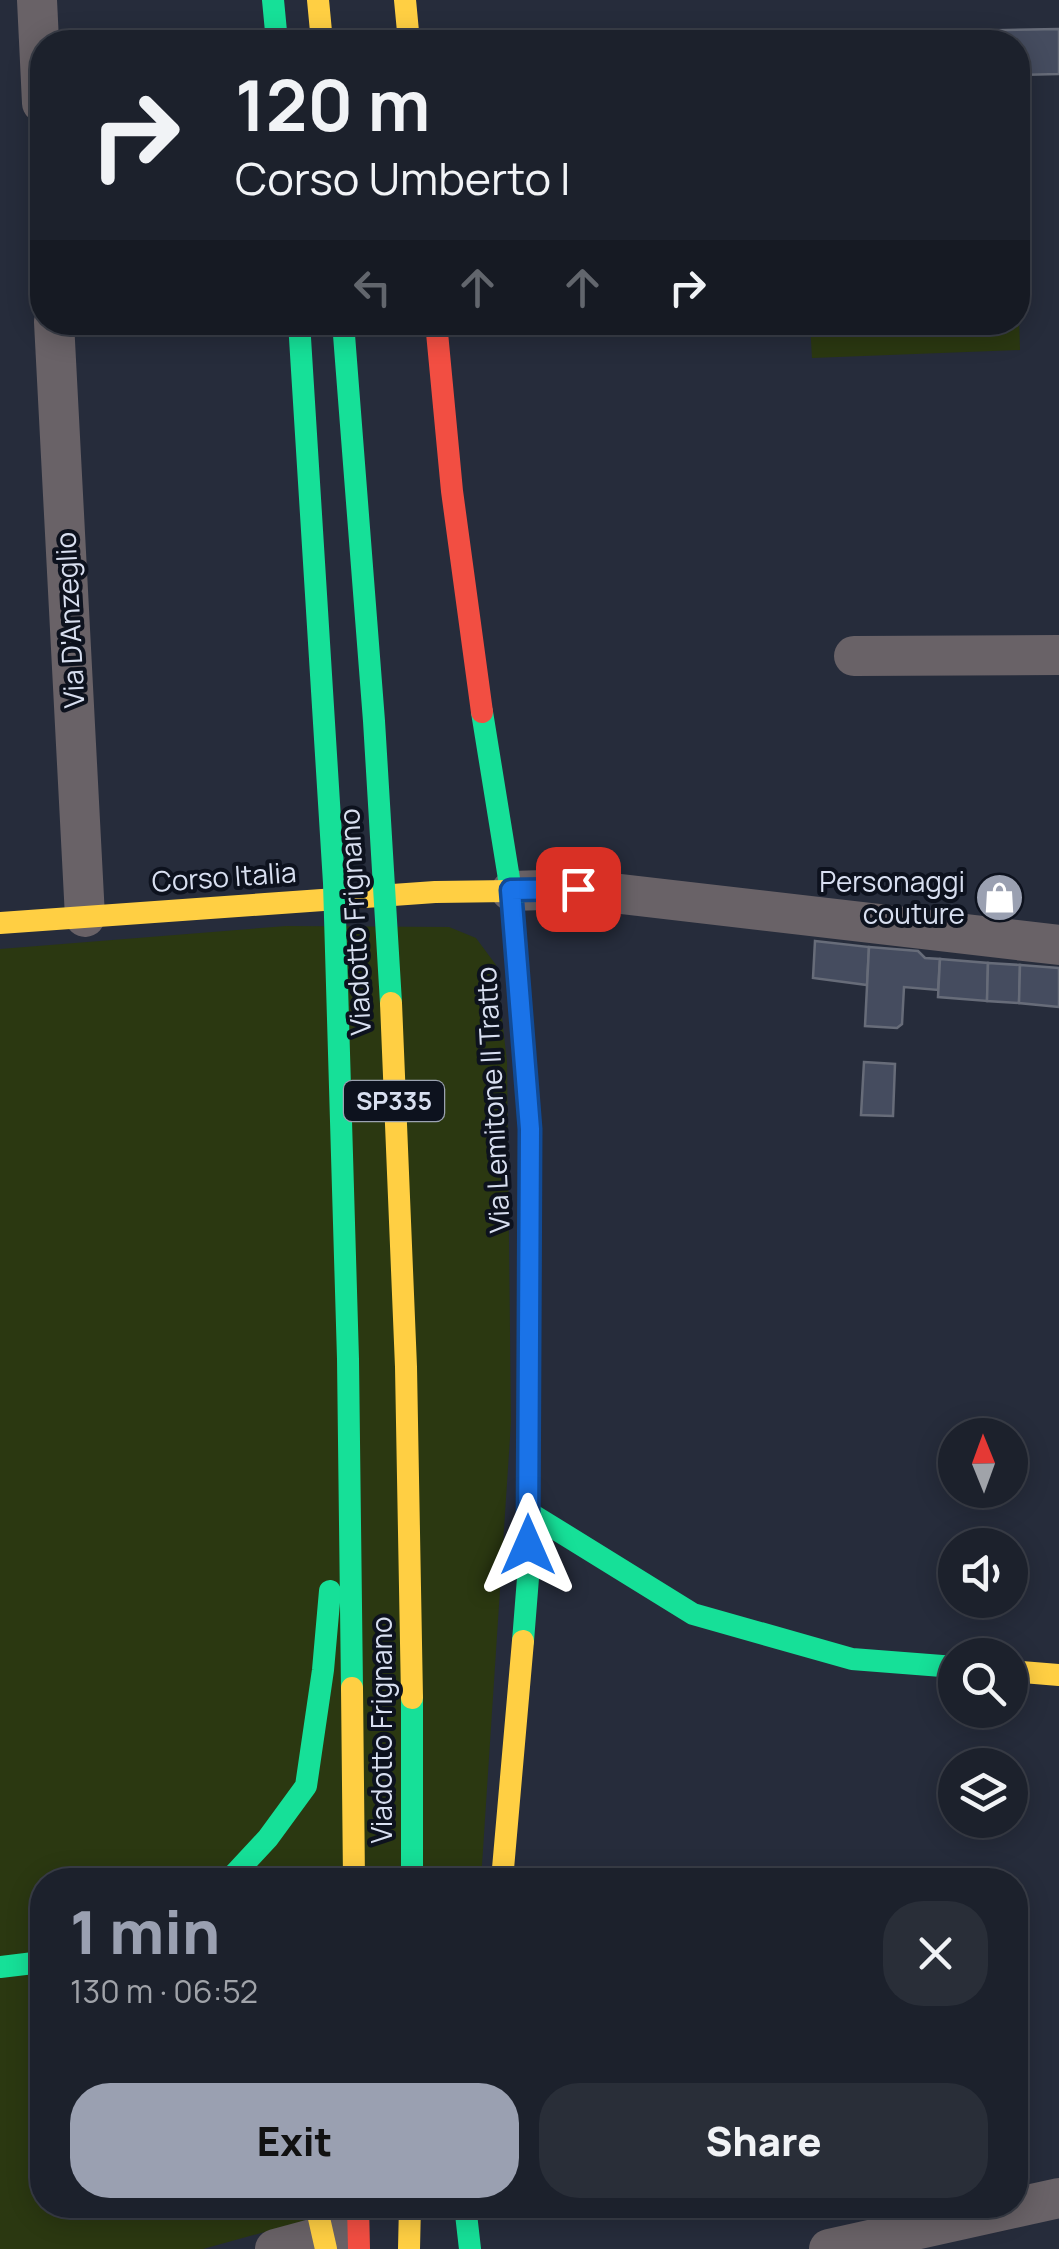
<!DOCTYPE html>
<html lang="en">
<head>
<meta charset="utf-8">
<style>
  body { margin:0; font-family:Manrope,sans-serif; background:#292e38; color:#f1f3f6; height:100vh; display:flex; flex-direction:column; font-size:38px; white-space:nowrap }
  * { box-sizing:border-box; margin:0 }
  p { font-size:32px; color:#a0a3a9 }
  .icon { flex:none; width:55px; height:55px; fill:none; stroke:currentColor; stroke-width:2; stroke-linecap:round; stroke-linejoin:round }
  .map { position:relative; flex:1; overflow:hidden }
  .side { position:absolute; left:30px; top:1868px; width:998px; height:350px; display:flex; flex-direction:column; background:#1c212c; border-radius:40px; box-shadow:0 5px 25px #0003,0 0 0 2px #3a3e48 }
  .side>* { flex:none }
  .guide { position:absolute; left:30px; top:30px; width:1000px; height:305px; border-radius:40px; box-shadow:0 5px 25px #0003,0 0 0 2px #3a3e48; background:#1c212c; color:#f1f3f6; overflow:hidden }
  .needle { width:65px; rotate:359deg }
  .tools { position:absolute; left:938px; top:1418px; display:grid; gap:20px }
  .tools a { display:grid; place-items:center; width:90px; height:90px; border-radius:50%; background:#1c212c; box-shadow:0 5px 25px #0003,0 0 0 2px #3a3e48; font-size:50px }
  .pin { position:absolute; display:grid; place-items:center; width:85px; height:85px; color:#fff; margin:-42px; border-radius:20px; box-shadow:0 5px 15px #0006 }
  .me { position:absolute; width:110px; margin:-55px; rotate:0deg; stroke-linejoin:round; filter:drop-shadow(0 0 8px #0008) }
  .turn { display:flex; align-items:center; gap:35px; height:210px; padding:0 40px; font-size:45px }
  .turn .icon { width:130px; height:130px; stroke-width:2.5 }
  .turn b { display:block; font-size:70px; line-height:85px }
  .lanes { display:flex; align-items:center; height:95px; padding:0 40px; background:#0003; justify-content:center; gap:50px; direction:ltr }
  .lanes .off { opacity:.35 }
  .round { display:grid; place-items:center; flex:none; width:105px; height:105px; border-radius:40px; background:#292e38 }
  .overview { display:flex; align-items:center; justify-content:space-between; height:170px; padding:0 40px }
  h1 { font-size:60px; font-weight:800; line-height:75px; color:#9aa0b1 }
  .primary-button { display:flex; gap:20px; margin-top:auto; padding:20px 40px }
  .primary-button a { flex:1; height:115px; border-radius:40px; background:#9aa0b1; color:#111; font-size:40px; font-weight:800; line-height:115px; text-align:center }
  .primary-button a+a { background:#292e38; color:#f1f3f6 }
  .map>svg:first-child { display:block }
</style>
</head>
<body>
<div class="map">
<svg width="1059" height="2249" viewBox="0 0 1059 2249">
  <rect width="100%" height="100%" fill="#262c3b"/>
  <g fill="#2b3811">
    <polygon points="1018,285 1020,350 812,358 810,323 1018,322"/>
    <polygon points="286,926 449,927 476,938 496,965 507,1062 511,1422 481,1880 42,1880 42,2205 347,2205 297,2223 203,2249 0,2249 0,949"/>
    <polygon points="525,1870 712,1872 713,1880 525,1880"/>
  </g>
  <g fill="#454c5f" stroke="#676c79" stroke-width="2.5">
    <polygon points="1059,29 1059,74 1018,75 1018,42 959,42 959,31"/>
    <polygon points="815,941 869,947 867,985 813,978"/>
    <polygon points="869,947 918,951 925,958 940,959 938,990 904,987 902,1024 897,1028 865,1026"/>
    <polygon points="940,959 988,963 987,1001 938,997"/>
    <polygon points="988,963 1020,965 1019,1003 987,1001"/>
    <polygon points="1020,965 1059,968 1059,1007 1019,1003"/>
    <polygon points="864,1062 895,1064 893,1116 861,1115"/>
  </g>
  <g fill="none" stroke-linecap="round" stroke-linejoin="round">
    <g stroke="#696267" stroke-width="40">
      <polyline points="37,0 42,103"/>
      <polyline points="54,322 85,917"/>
      <polyline points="854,656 1059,655"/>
      <polyline points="511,891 578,889 1059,945"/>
      <polyline points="275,2249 349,2229"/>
      <polyline points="829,2249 1059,2198"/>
    </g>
    <g stroke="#16e098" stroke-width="22">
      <polyline points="273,0 277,42"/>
      <polyline points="482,712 511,891 530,1129 528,1578 523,1641"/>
      <polyline points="528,1512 693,1614 852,1659 955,1667"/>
      <polyline points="229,1880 268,1838 306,1786 323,1670 330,1591"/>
      <polyline points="0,1967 42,1962"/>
      <polyline points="465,2205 470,2249"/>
    </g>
    <g stroke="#ffcf43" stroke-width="22">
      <polyline points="318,0 322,42"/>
      <polyline points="405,0 409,42"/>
      <polyline points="0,923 435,892 511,891"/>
      <polyline points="1010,1671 1059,1675"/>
      <polyline points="502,1880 523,1641"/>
    </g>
    <polyline stroke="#f24e42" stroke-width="22" points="436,322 452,491 482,712"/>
    <g stroke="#16e098" stroke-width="22">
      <polyline points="299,322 334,883 348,1359 352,1688"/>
      <polyline points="343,322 374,721 391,1003"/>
      <polyline points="412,1698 412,1880"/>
    </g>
    <g stroke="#ffcf43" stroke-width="22">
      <polyline points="391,1003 406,1367 412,1698"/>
      <polyline points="352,1688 354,1880"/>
      <polyline points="316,2205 326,2249"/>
      <polyline points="409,2249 410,2205"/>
    </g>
    <polyline stroke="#f24e42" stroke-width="22" points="358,2205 359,2249"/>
  </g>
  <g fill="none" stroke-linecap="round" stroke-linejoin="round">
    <defs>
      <polyline id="route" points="528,1545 530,1129 511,890 578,889"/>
    </defs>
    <use href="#route" stroke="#114b97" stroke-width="25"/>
    <use href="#route" stroke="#1a73e8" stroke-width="18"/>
  </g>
  <defs>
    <symbol id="shop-disc" viewBox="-11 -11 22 22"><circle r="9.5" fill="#9aa0b1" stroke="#0d121e"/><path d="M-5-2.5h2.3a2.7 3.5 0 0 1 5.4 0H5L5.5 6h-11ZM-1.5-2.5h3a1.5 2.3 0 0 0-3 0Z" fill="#fff"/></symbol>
  </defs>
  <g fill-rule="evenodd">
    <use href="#shop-disc" x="972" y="870" width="55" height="55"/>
  </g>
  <g text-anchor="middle" stroke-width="8" stroke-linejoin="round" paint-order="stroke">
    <rect fill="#0d121e" stroke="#9ba2b1" stroke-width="2.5" x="344" y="1081" width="100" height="40" rx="8"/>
    <g font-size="25" font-weight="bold" fill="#d8dff0">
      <text x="394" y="1110">SP335</text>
    </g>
    <g font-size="28" fill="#d8dff0" stroke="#0d121e">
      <text transform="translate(70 620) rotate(-93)" y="10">Via D'Anzeglio</text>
      <text transform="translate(224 877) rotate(-4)" y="10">Corso Italia</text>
      <text transform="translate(355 922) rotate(-93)" y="10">Viadotto Frignano</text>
      <text transform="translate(493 1100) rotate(-93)" y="10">Via Lemitone II Tratto</text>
      <text transform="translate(382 1730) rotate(-90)" y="10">Viadotto Frignano</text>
    </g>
    <g font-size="28" fill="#d8dff0" stroke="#0d121e" text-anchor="end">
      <text x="965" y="892">Personaggi<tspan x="965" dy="32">couture</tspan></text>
    </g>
  </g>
</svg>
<div class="tools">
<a><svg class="needle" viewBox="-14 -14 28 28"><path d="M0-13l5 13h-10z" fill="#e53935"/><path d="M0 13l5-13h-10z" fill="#a0a3a9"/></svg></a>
<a><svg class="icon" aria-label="sound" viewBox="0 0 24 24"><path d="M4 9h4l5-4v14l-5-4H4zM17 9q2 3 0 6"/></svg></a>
<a><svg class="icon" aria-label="search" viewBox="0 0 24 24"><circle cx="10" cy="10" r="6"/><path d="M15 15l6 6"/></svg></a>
<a><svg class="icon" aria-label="layers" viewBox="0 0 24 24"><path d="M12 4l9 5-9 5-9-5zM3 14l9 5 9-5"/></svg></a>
</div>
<div class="pin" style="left:578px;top:889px;background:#d93025"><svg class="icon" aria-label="arrive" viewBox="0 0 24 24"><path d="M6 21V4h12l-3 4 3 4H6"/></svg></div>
<svg class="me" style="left:528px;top:1545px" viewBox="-20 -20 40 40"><path d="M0-17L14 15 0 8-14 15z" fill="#1a73e8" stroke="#fff" stroke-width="4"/></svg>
<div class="guide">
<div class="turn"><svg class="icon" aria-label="right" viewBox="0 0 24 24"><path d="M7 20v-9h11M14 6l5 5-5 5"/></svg><div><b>120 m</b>Corso Umberto I</div></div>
<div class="lanes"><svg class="icon off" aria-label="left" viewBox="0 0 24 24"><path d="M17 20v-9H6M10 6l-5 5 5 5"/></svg><svg class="icon off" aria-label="ahead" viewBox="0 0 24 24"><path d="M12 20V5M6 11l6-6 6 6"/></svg><svg class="icon off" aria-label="ahead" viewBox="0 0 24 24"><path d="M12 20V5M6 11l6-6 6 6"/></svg><svg class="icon" aria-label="right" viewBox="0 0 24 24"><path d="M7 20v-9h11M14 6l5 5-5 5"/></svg></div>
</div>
<section class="side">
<div class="overview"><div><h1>1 min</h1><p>130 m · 06:52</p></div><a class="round"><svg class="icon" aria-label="close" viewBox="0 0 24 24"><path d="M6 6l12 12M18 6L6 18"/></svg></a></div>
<div class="primary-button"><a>Exit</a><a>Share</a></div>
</section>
</div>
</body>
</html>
